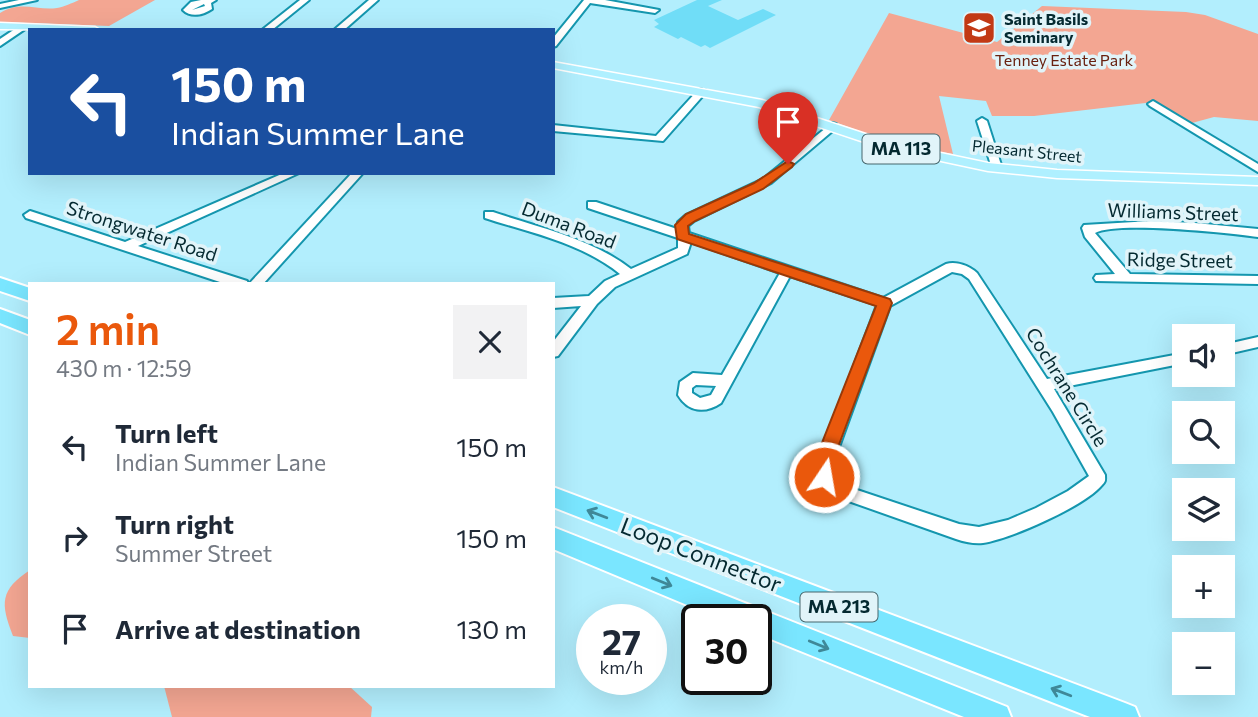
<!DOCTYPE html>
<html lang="en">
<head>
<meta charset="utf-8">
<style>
  body { margin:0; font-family:Commissioner,sans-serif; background:#f2f2f3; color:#1f2937; height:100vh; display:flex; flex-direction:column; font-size:26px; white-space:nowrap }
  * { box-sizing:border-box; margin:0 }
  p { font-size:23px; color:#747a83 }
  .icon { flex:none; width:38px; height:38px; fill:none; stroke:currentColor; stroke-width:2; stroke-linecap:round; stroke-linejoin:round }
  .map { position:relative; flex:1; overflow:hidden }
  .drawer { position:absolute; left:28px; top:282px; width:527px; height:406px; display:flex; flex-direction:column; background:#fff; border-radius:0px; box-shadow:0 7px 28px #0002 }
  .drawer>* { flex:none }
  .hud { position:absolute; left:28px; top:28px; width:527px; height:147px; border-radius:0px; box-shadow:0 7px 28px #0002; background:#1a4fa0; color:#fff; overflow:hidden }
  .fabs { position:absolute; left:1172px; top:324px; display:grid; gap:14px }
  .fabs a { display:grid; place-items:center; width:63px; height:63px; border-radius:0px; background:#fff; box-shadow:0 7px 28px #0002; font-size:35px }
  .speed { position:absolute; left:576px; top:604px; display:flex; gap:14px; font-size:35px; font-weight:700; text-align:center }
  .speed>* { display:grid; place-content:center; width:91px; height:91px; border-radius:50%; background:#fff; box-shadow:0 7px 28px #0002; line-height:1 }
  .speed small { font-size:18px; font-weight:400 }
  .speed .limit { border:4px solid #111; border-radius:10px; background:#fff; color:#111 }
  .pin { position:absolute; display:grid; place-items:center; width:60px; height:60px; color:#fff; margin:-72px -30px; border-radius:50% 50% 50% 0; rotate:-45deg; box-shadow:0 0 7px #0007 }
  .pin .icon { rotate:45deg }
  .me { position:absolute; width:77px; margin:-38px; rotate:12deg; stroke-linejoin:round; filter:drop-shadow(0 0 5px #0008) }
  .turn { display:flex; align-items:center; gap:24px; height:147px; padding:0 28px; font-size:32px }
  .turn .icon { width:91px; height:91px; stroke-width:2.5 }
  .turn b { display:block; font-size:49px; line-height:60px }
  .round { display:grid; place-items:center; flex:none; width:74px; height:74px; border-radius:0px; background:#f2f2f3 }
  .headline { display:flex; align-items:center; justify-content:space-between; height:119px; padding:0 28px }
  h1 { font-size:42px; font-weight:600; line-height:52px; color:#ea580c }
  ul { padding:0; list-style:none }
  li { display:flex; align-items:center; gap:21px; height:91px; padding:0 28px }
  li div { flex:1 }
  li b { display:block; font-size:26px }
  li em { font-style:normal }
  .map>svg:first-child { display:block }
</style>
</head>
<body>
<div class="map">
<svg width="1258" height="717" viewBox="0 0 1258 717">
  <rect width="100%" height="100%" fill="#b2eefd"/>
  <g fill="#f3a692">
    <path d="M79,0H155L109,26L0,22V13C21,0 37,11 57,8C64,7 72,3 79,0Z"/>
    <polygon points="1042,6 1186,12 1205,15 1258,34 1258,121 1214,117 1192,123 1154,102 1034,116 992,116 986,101 939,96 953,154 895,144 829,120 889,13 997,42"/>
    <path d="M30,570V638L13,636C0,603 0,590 30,570Z"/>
    <polygon points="164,686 349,686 372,707 371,717 172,717"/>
  </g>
  <polygon fill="#70ddf7" points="697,0 722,0 708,6 738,20 763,9 776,15 710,48 705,45 701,47 681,37 678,39 654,27 659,24 654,20"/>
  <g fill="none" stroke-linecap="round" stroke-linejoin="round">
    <defs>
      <g id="minor">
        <polygon points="19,0 37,0 0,8 0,4"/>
        <path d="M201,0H216L211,3L212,9C203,15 191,18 183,10L191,2ZM204,4L205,6L192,10Z"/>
        <polygon points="300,0 309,0 272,30 262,30"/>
        <polygon points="369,0 378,0 344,30 334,30"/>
        <polygon points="584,0 605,0 659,10 655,13 590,3 556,46 553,47 553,38"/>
        <polygon points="21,25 28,27 0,46 0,39"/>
        <polygon points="699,89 707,91 663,141 553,131 553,125 656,136"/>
        <polygon points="1153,101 1258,164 1258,172 1150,106 1148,104"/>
        <polygon points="982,118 987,121 1002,168 1001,170 993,170 992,168 977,121"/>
        <path d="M832,123L836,124V128L771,183L694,221L688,226L689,233L883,298L946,264C957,261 969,266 977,273L1047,379L1185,353V363L1054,389L1105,475C1105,480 1106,481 1102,485C1085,506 1010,539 983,543C974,544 965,542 956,539L840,498L824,489L815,469L877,305L790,276L721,403C705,414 688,412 678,395L680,382L693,373L722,375L780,273L691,242L687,254L615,287L597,304L558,356L553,357V342L581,306L553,308V298L589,296L605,281L620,274C582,243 531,233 485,218V212H493C540,228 591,238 631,269L678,248V238L588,208V202H596L677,229L678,222L686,215L763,179ZM952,272L962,274L969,279L1053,412L1089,476L1068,491L1036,508L1008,520L979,527L959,524L845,486L836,479L831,469L890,306ZM696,385L716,386L711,395L700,398L692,393V388Z"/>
        <polygon points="284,173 299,173 138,246 247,281 248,284 226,284 26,218 24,215 30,211 125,242"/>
        <polygon points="352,173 363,173 263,284 249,284"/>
        <path d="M1151,221L1195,223L1258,229V237C1228,233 1116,221 1095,233L1130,274L1258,276V284L1096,281L1094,278L1096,275L1115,274L1085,237L1082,228L1084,225Z"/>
        <polygon points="1258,337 1258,347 1223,355 1223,345"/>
      </g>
      <g id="major">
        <polygon points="0,23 95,27 100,30 0,29"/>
        <polygon points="553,62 762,100 893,143 988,163 1057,170 1258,177 1258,185 1057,178 988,171 885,149 759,107 553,68"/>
      </g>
      <g id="highway">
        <polygon points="0,278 30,288 30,301 0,291"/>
        <polygon points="0,309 30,320 30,335 0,323"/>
        <polygon points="553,487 1125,703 1135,707 1139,717 1090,717 553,507"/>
        <polygon points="553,527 1007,707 1011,717 964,717 756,633 756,620 723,620 553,549"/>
      </g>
    </defs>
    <use href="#minor" stroke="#1496ae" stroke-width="4"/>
    <use href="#major" stroke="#fff" stroke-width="3"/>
    <use href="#highway" stroke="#fff" stroke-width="4"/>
    <use href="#minor" fill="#fff" fill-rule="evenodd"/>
    <use href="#major" fill="#aff0ff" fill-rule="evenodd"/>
    <use href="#highway" fill="#7ae6ff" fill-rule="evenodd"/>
  </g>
  <defs><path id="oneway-shaft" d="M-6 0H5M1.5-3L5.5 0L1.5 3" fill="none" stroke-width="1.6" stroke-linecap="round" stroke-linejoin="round" transform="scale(1.75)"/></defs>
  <g stroke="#3f8898">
    <use href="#oneway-shaft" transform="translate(597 514) rotate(-159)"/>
    <use href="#oneway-shaft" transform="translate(662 582) rotate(22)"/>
    <use href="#oneway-shaft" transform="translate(819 645) rotate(22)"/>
    <use href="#oneway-shaft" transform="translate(1061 692) rotate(-159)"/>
  </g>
  <polygon fill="#ea580c" stroke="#983908" stroke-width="2" points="788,161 794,164 792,167 763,189 695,221 688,226 689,234 890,299 892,303 834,458 830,482 824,485 817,482 815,477 816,458 876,306 677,239 675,225 686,214 754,183"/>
  <defs>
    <symbol id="school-square" viewBox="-11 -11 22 22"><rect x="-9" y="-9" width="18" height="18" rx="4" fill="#c23914" stroke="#e1f4f9"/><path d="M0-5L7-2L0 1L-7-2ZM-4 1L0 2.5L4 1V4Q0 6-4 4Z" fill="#fff"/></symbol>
  </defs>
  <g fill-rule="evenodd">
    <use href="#school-square" x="960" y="9" width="38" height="38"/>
  </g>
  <g text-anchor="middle" stroke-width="7" stroke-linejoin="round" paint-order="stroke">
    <g font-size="16" font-weight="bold" fill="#042930" stroke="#e1f4f9" text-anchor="start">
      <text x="1004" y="25">Saint Basils<tspan x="1004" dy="18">Seminary</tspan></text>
    </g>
    <g font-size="16" fill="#692110" stroke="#e1f4f9">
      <text x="1064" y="66">Tenney Estate Park</text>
    </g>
    <g font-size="16" fill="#042930" stroke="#e1f4f9">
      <text transform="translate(1027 151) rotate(6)" y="6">Pleasant Street</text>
    </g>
    <g fill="#e1f4f9" stroke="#46666c" stroke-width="2">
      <rect x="862.5" y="134.5" width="77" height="29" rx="5"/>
      <rect x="800.5" y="592.5" width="77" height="29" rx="5"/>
    </g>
    <g font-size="18" font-weight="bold" fill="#042930">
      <text x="901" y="155">MA 113</text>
      <text x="839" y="613">MA 213</text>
    </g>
    <g font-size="19" fill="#042930" stroke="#e1f4f9">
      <text transform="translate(1173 212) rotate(2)" y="7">Williams Street</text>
      <text transform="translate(569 225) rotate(21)" y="7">Duma Road</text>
      <text transform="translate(142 231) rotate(18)" y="7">Strongwater Road</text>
      <text transform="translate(1180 260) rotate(1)" y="7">Ridge Street</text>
      <text transform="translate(1067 387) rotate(58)" y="7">Cochrane Circle</text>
    </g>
    <g font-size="23" fill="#042930" stroke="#e1f4f9">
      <text transform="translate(701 555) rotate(21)" y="8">Loop Connector</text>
    </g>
  </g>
</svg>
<div class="fabs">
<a><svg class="icon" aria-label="sound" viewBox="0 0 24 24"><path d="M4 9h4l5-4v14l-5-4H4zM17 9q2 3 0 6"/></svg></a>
<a><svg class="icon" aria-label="search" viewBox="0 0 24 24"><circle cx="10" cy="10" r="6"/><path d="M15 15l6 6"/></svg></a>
<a><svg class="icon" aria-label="layers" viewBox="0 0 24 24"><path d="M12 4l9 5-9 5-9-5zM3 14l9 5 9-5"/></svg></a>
<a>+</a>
<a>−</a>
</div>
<div class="speed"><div>27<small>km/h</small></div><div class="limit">30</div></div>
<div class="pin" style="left:788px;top:164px;background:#d93025"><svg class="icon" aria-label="arrive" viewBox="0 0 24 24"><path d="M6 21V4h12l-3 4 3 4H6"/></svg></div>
<svg class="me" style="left:824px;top:477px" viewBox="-20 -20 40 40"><circle r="17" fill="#ea580c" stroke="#fff" stroke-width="3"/><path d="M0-11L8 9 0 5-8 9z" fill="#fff"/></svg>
<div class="hud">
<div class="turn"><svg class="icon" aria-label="left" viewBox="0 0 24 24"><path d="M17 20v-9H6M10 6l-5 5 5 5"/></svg><div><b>150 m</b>Indian Summer Lane</div></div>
</div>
<section class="drawer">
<div class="headline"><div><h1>2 min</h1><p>430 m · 12:59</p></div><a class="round"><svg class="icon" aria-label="close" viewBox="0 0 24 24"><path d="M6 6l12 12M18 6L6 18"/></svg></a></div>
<ul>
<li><svg class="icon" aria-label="left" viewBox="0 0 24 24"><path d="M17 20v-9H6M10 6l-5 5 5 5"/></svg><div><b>Turn left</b><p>Indian Summer Lane</p></div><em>150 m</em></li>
<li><svg class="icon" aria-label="right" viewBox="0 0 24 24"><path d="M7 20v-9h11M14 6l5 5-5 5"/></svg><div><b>Turn right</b><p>Summer Street</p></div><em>150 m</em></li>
<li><svg class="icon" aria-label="arrive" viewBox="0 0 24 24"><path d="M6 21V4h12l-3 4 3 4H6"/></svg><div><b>Arrive at destination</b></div><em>130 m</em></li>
</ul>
</section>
</div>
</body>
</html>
